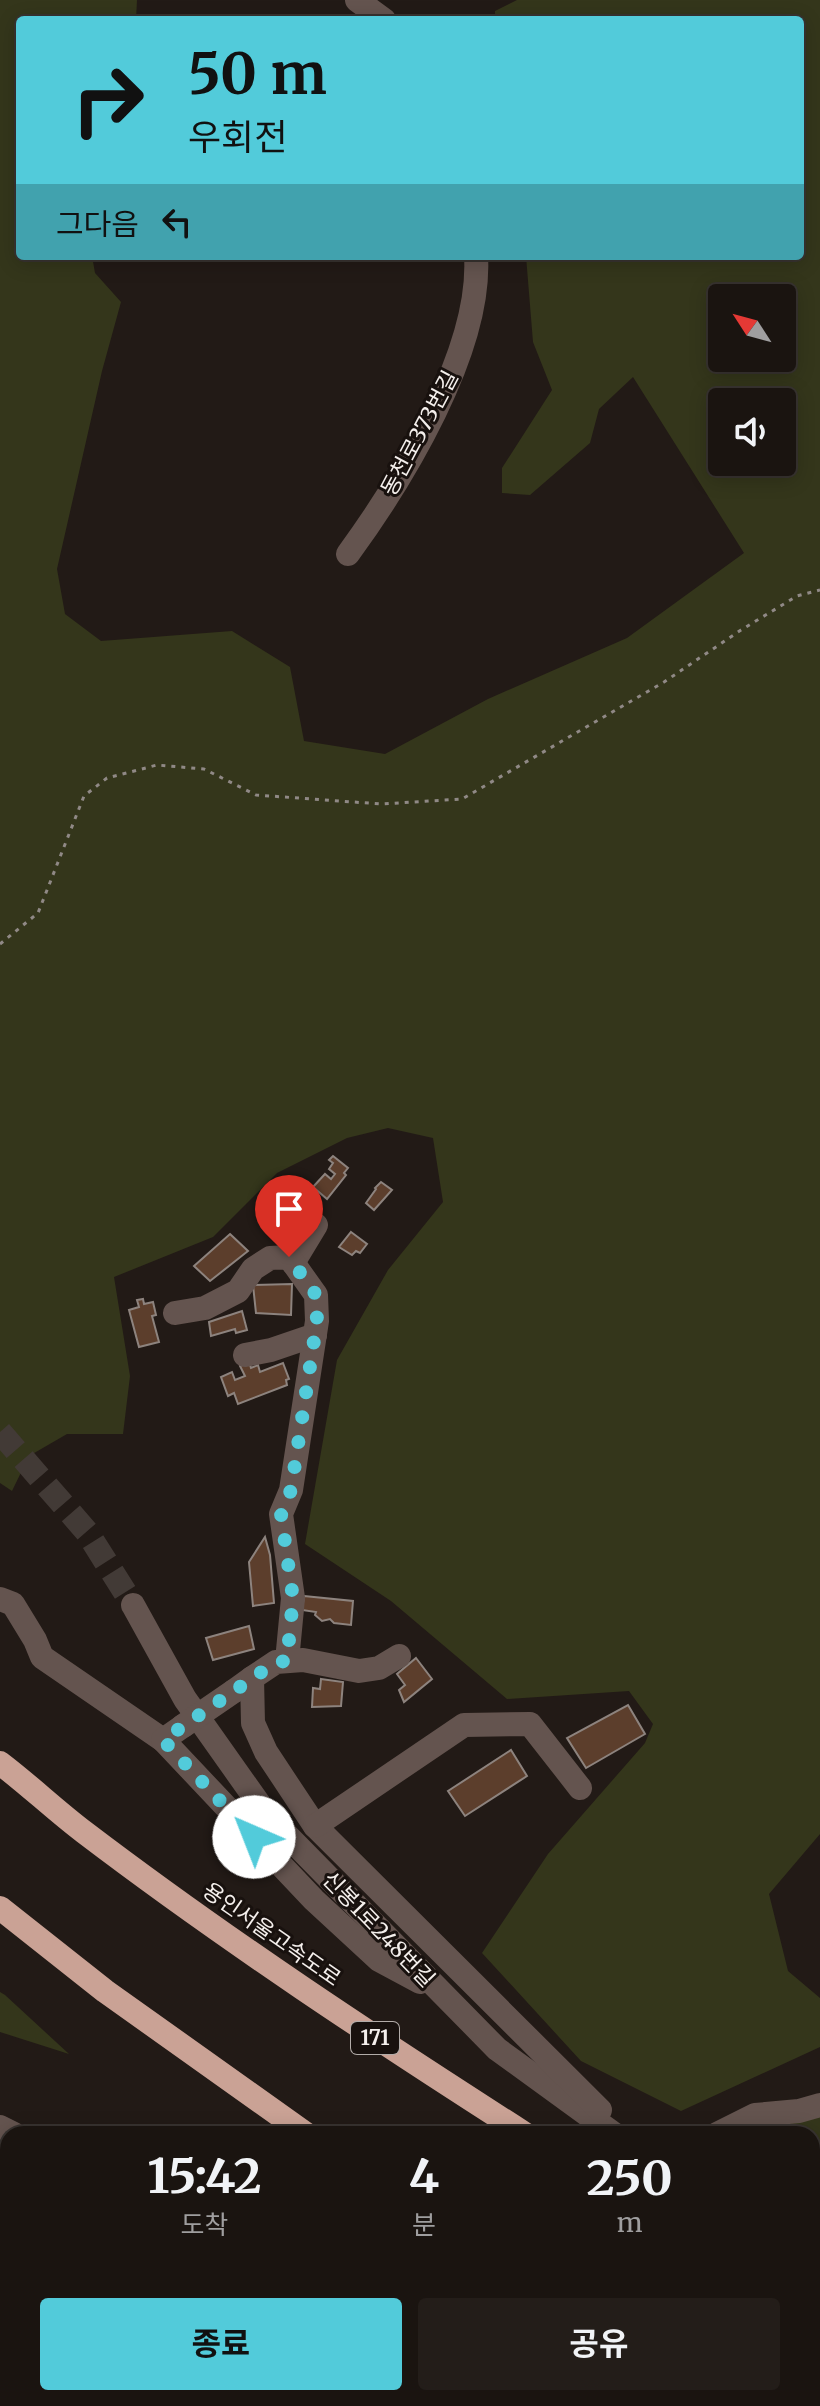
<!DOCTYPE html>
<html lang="ko">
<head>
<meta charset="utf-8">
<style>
  body { margin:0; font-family:Merriweather,"Noto Sans KR",serif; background:#231d19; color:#f1f3f6; height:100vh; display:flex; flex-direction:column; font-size:30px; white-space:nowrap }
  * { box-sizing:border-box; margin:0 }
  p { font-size:26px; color:#9f9e9f }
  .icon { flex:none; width:44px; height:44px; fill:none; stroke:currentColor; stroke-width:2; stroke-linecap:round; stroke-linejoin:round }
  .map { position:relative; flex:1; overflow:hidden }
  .side { position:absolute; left:0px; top:2126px; width:820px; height:280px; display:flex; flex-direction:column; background:#1a1410; border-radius:24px 24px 0 0; box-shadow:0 4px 20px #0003,0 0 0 2px #383330 }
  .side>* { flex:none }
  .banner { position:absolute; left:16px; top:16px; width:788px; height:244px; border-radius:8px; box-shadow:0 4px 20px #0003,0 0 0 2px #383330; background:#52cbda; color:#111; overflow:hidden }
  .needle { width:52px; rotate:306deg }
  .buttons { position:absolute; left:708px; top:284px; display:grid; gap:16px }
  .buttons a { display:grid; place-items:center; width:88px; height:88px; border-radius:8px; background:#1a1410; box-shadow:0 4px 20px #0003,0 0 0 2px #383330; font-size:40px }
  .pin { position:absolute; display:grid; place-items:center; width:68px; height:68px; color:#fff; margin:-82px -34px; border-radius:50% 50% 50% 0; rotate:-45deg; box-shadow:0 0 8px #0007 }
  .pin .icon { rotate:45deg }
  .me { position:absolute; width:88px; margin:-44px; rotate:316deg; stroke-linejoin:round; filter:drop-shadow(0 0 6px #0008) }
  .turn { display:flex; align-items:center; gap:28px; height:168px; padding:0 40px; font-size:36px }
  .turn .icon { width:104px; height:104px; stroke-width:2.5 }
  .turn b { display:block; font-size:56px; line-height:68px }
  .then { display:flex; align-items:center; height:76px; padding:0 40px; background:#0003; gap:16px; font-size:30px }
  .eta { display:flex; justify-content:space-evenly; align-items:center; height:136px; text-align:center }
  .eta b { font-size:48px; font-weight:700; line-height:56px }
  .primary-button { display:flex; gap:16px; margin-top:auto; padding:16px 40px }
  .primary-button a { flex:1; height:92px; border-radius:8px; background:#52cbda; color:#111; font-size:32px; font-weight:700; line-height:92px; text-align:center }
  .primary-button a+a { background:#231d19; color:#f1f3f6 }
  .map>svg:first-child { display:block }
</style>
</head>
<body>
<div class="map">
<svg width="820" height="2406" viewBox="0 0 820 2406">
  <rect width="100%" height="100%" fill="#221a16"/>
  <g fill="#34361b" fill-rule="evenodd">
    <path d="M0,0H137L136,20H20V256H92L95,273L121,302L102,371L57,569L65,614L101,641L232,631L290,667L304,741L385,754L488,699L627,638L744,553L633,377L599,409L590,443L530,495L502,493V468L552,390L533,342L526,256H800V20H495V11L517,0H820V1834L769,1894L788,1971L820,1998V2047L681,2111L581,2061L482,1953L548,1854L645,1743L653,1724L629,1691L507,1699L391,1601L305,1544L337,1360L388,1270L443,1202L433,1138L388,1128L347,1138L277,1173L213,1237L114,1277L130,1376L123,1434H67L29,1456L12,1491L0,1483ZM782,298V358H722V298ZM722,402H782V462H722Z"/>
    <polygon points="0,1992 5,1995 69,2054 0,2032"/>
    <polygon points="820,2107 820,2179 812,2178 812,2134 736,2134 757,2118"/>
  </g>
  <g fill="#5c3e2c" stroke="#8d837e" stroke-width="2">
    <polygon points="333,1156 348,1168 344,1173 346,1175 327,1199 313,1187 325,1174 331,1179 335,1174 329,1169 333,1163 329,1160"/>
    <polygon points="381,1182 392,1190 374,1210 366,1203 376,1189 375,1188"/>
    <polygon points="298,1189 298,1217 268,1222 268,1194"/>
    <polygon points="351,1232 367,1244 360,1253 356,1251 352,1255 339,1247"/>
    <polygon points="230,1234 248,1251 210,1281 194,1266"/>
    <polygon points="292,1284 291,1315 256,1313 253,1285"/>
    <polygon points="143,1299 144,1304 153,1302 156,1315 152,1316 159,1342 139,1347 129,1310 139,1307 137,1300"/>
    <polygon points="242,1311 247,1330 236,1333 235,1329 211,1336 209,1322"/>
    <polygon points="249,1362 251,1368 258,1365 260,1372 283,1363 289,1379 286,1380 287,1385 238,1404 234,1393 228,1396 221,1377 232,1372 235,1380 245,1376 240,1366"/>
    <polygon points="265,1537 270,1555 274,1603 253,1606 249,1562"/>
    <polygon points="304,1596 353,1601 351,1625 334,1623 330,1619 322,1621 315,1615 316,1612 302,1610"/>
    <polygon points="249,1626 254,1649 213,1660 206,1638"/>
    <polygon points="416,1658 432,1679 404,1702 399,1690 405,1685 397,1674"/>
    <polygon points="321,1679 343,1682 341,1706 312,1707 313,1688 320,1689"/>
    <polygon points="628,1705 645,1734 586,1768 567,1738"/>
    <polygon points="511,1750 527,1776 465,1816 448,1791"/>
    <polygon points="417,2398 521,2398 518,2406 418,2406 421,2404"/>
  </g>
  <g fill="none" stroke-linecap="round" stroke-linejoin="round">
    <polyline stroke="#423a36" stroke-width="24" stroke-dasharray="24 12" stroke-linecap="butt" points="0,1432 87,1532 133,1605"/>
    <polyline stroke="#908986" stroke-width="3" stroke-dasharray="4 6" stroke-linecap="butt" points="0,944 38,913 84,796 107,778 157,765 204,769 256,795 381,804 462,799 664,682 741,630 797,596 820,590"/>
    <g stroke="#64544f" stroke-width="24">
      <polyline points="357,0 384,20"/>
      <path d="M348,554C402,480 482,350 476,256"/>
      <polyline points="293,1263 316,1225"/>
      <polyline points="175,1313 205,1308 238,1291 253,1269 270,1258 289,1257 316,1295 317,1321 291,1490 281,1514 293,1598 287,1661"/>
      <polyline points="245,1355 271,1350 315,1335"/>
      <polyline points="0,1599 13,1604 35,1640 42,1657 163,1740"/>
      <polyline points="133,1605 185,1699 267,1815 497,2049 614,2134"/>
      <polyline points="252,1678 276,1662 303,1660 359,1671 379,1668 399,1656"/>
      <polyline points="234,1691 252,1678 253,1723 266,1752 315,1826 600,2110"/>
      <polyline points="183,1726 163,1740 314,1900 379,1960 420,1982"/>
      <polyline points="315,1826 464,1725 530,1724 580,1788"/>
      <polyline points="0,2127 14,2134"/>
      <polyline points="717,2134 755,2115 799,2111 820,2105"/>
      <polyline points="812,2268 820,2273"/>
      <polyline points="0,2294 8,2278"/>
      <polyline points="83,2406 87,2398"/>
      <polyline points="601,2406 606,2398"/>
    </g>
    <g stroke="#caa295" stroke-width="24">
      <path d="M0,1763C29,1785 55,1810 84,1832C226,1940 375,2038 525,2134"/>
      <polyline points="0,1908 105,1991 306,2134"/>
      <polyline points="812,2320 820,2325"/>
      <polyline points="730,2398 743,2406"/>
    </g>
    <polyline stroke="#64544f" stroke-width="24" points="183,1726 234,1691"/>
  </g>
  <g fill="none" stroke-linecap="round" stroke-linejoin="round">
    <polyline stroke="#52cbda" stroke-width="14" stroke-dasharray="0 25.2" points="254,1837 163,1740 276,1662 287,1661 293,1598 281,1514 291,1490 317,1321 316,1295 289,1257"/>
  </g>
  <g text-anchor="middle" stroke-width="6" stroke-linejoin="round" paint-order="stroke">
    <rect fill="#18110e" stroke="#b2aca9" stroke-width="2" x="351" y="2022" width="48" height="32" rx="6"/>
    <g font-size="20" font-weight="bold" fill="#f4efec">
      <text x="375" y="2045">171</text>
    </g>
    <g font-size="22" fill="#f4efec" stroke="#18110e">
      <text transform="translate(419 433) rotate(-62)" y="8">동천로373번길</text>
      <text transform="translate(379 1929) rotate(46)" y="8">신봉1로248번길</text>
      <text transform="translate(272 1934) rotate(35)" y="8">용인서울고속도로</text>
    </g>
  </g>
</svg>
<div class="buttons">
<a><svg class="needle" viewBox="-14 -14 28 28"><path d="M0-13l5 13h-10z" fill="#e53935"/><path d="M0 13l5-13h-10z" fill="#9f9e9f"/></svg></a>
<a><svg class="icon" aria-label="sound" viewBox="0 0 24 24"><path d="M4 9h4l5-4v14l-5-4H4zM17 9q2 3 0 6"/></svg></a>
</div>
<div class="pin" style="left:289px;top:1257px;background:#d93025"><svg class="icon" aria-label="arrive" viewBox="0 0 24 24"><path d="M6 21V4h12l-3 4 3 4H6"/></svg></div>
<svg class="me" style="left:254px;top:1837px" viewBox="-20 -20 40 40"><circle r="19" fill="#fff"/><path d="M0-13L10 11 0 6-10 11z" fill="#52cbda"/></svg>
<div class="banner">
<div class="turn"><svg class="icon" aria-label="right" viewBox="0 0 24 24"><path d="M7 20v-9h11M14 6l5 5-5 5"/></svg><div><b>50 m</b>우회전</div></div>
<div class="then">그다음<svg class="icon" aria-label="left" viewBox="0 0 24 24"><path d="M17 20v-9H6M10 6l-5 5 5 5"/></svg></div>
</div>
<section class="side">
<div class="eta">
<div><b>15:42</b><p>도착</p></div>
<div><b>4</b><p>분</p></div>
<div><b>250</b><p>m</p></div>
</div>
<div class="primary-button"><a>종료</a><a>공유</a></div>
</section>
</div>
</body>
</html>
